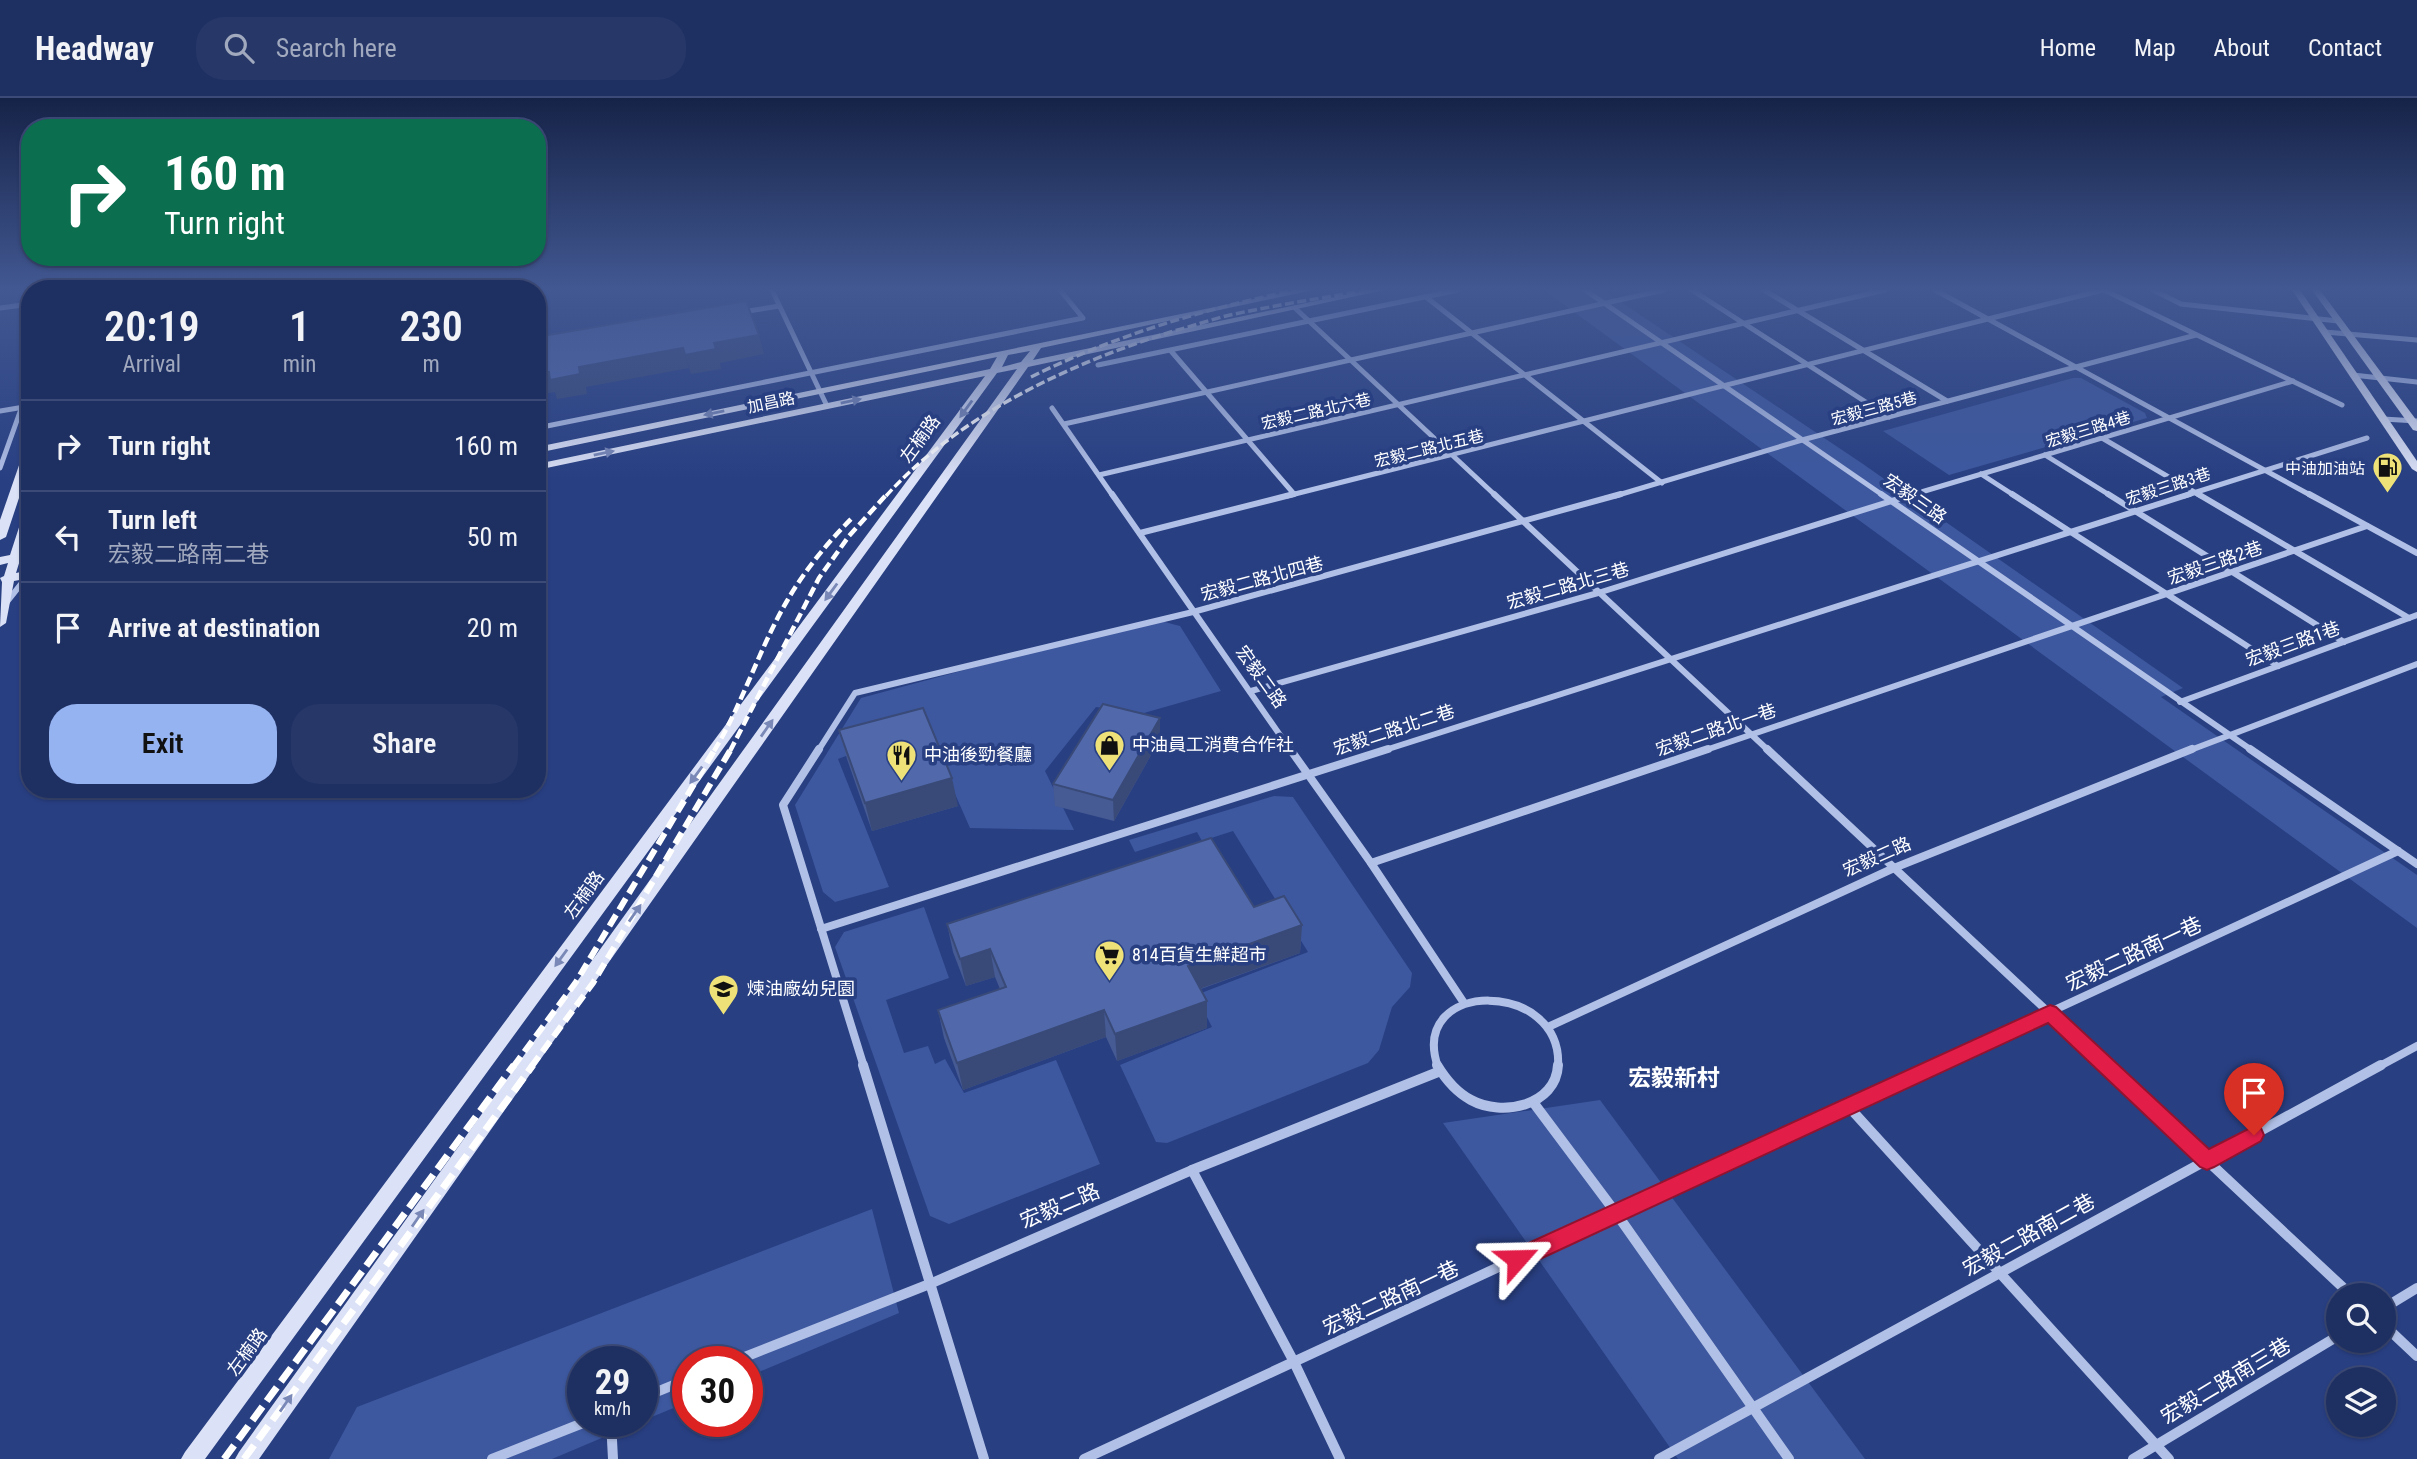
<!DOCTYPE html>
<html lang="en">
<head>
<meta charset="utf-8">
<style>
  body { margin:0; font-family:"Roboto Condensed","Noto Sans TC",sans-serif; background:#263768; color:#f1f3f6; height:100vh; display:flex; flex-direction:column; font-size:26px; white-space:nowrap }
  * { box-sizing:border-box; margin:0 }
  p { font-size:23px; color:#a1a9be }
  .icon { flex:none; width:38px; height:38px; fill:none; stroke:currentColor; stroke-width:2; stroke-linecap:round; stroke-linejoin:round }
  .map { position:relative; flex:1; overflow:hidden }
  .side { position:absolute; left:21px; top:182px; width:525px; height:518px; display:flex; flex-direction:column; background:#1e2f62; border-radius:28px; box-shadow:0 2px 5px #0004,0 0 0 2px #3c4a77 }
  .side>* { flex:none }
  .banner { position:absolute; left:21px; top:21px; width:525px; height:147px; border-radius:28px; box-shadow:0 2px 5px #0004,0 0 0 2px #3c4a77; background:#0b6e4f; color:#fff; overflow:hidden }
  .controls { position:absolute; left:2326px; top:1185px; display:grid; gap:14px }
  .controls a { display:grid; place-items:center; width:70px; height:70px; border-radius:50%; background:#1e2f62; box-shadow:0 2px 5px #0004,0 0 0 2px #3c4a77; font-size:35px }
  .speed { position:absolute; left:567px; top:1248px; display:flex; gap:14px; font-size:35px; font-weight:700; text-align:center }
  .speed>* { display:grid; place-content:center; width:91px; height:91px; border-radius:50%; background:#1e2f62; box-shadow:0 2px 5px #0004,0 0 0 2px #3c4a77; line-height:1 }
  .speed small { font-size:18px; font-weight:400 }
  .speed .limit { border:10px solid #d22; background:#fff; color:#111 }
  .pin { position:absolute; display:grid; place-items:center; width:60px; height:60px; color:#fff; margin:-72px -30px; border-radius:50% 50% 50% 0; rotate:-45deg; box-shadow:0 0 7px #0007 }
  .pin .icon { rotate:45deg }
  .me { position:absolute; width:77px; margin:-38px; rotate:65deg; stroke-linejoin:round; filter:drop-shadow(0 0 5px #0008) }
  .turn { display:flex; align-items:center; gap:24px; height:147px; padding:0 28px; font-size:32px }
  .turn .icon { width:91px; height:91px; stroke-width:2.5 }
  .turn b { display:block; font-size:49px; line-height:60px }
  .eta { display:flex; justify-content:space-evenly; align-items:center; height:119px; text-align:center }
  .eta b { font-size:42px; font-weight:600; line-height:49px }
  .action { display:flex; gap:14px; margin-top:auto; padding:14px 28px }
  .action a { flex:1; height:80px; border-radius:28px; background:#95b2f1; color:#111; font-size:28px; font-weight:600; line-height:80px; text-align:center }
  .action a+a { background:#263768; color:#f1f3f6 }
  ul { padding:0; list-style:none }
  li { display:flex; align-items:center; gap:21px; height:91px; padding:0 28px; border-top:2px solid #3c4a77 }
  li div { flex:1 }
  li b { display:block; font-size:26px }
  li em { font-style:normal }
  header { display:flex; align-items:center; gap:42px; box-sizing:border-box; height:98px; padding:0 35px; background:#1e2f62; border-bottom:2px solid #3c4a77 }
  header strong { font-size:33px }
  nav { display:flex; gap:38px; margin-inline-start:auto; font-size:24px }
  .search { width:490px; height:63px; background:#263768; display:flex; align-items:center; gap:18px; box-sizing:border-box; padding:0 24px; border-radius:28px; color:#a1a9be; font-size:26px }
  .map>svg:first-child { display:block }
</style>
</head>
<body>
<header>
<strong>Headway</strong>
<div class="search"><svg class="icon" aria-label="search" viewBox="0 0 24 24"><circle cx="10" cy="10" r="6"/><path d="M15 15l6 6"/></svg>Search here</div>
<nav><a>Home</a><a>Map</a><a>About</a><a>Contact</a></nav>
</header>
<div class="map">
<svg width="2417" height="1361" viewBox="0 0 2417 1361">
  <rect width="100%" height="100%" fill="#283f82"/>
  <g fill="#3d589f">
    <polygon points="1544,192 1603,192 1863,366 2183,590 2161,599 2417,777 2417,830"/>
    <polygon points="2073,280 2081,280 2145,315 2147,320 1949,377 1883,333"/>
    <polygon points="1153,521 1180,528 1221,593 1144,615 1096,609 1045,673 1074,732 970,730 925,628 838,661 889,789 835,804 823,794 795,707 861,600"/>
    <polygon points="1274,698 1293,699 1412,875 1410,889 1392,909 1379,952 1368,965 1167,1045 1156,1044 1120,967 1212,929 1196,897 1308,854 1233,733 1202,743 1197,734 1135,754 1129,742"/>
    <polygon points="924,809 949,880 886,902 904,955 928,948 935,966 945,961 964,995 1056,962 1100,1066 949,1126 930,1118 835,849 844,834"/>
    <polygon points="1600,1002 1865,1361 1678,1361 1443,1025"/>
    <polygon points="872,1111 899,1215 747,1279 747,1264 688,1264 688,1304 642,1323 642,1264 583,1264 583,1323 642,1323 552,1361 329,1361 357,1309"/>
  </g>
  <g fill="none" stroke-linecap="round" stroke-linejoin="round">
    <g stroke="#b1c0e6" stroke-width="5">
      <polyline points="772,192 827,308"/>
      <polyline points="1585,192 1884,398"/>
      <polyline points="1692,192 1889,319"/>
      <polyline points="1764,192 1947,303"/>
      <polyline points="1935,192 2312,398"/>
      <polyline points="2104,192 2342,307"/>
      <polyline points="2153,192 2181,206 2338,223"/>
      <polyline points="1426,199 1662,385"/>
      <polyline points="0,210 30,206"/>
      <polyline points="1295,210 1496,398"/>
      <polyline points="742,214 779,208"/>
      <polyline points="2325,234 2417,242"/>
      <polyline points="1171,253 1294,396"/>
      <polyline points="1098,267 1458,192"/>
      <polyline points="2353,277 2417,284"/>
      <polyline points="1052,310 1113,398"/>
      <polyline points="0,313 30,308"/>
      <polyline points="2383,321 2417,323"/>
      <polyline points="1064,326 1664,192"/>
      <polyline points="537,330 1083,220 1060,192"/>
      <polyline points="2102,340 2201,398"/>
      <polyline points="2045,357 2111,398"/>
      <polyline points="0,370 30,286"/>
      <polyline points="1981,376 2015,398"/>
      <polyline points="1099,377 1885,192"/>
      <polyline points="1287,398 2103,192"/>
      <polyline points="1615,398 1802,342 2196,237"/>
      <polyline points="1908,398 2293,283"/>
      <polyline points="2184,398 2367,340"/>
    </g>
    <g stroke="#b1c0e6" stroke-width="6">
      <polyline points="1112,396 1291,653"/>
      <polyline points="1494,396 1769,653"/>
      <polyline points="1881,396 2253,653"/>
      <polyline points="2012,396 2278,568"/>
      <polyline points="2108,396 2344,544"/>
      <polyline points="2198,396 2409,520"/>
      <polyline points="2309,396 2417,455"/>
      <polyline points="1140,435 1294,396"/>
      <polyline points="6,505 29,476"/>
      <polyline points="1251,593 1598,495 1914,396"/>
      <polyline points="2180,604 2417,517"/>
      <polyline points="818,653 855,595 1193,514 1621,396"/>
      <polyline points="1382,653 2190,396"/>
      <polyline points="1703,653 2367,428"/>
      <polyline points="2188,653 2417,566"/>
    </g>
    <g stroke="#b1c0e6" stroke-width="8">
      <polyline points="819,651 783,707 864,969"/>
      <polyline points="1290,651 1371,765 1464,905"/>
      <polyline points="1767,651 2107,969"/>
      <polyline points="2250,651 2417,766"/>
      <polyline points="1371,765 1708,651"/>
      <polyline points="821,831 1388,651"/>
      <polyline points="1548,929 1894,770 2192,651"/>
      <path d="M1438,969C1407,880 1564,881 1558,969"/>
      <polyline points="1931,969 2398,753"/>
      <polyline points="2378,969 2417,948"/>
    </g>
    <g stroke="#b1c0e6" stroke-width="10">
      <polyline points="863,967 984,1361"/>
      <path d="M1437,967C1446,982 1456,994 1471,1002C1502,1019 1556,1008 1558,967"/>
      <polyline points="2105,967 2351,1197"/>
      <polyline points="1533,1004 1616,1115 1789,1361"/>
      <polyline points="1848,1008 2169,1361"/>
      <polyline points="1192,1072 1294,1264 1340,1361"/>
      <polyline points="2384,1210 2417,1190"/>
      <polyline points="2384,1227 2417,1258"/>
      <polyline points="732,1264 932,1185 1192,1072 1438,974"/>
      <polyline points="642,1300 688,1281"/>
      <polyline points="611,1323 613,1361"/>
      <polyline points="492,1361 588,1323"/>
      <polyline points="1084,1361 1935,967"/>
      <polyline points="1659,1361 2381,967"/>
      <polyline points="2133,1361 2338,1238"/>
    </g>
    <g fill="#dbe1f6" fill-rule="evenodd">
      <path d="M1297,192H1313L1041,250L1033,262L1368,192H1384L1028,269L259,1361H235L239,1354L1017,271L997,275L205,1361H181L185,1354L985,278L537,372V366L990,271L997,259L537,355V349ZM1030,253L1021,264L1002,269L1008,257Z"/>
      <polygon points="2292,192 2300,192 2417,363 2417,374 2412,371"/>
      <polygon points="2312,192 2320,192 2417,323 2417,333 2413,332"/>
      <polygon points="30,347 30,367 6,439 0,442 0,422 25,350"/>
      <polygon points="30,411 30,433 23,455 30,454 30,461 20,462 16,475 30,472 30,480 14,483 6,525 0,529 2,484 0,480 4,478 8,465 0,467 0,459 10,457 24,414"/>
    </g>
    <g stroke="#fff" stroke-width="3.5" stroke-dasharray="9 3.5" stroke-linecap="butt">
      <path d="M1031,279C1116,237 1204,211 1296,192"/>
      <path d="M886,398C960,316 1071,265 1174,233C1193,228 1212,221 1230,217C1276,207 1322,200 1367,192"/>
    </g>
    <g stroke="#fff" stroke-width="4.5" stroke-dasharray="10 4.5" stroke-linecap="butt">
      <path d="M714,653C743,605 759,551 787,503C804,473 829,443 853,419"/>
      <polyline points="730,653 819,480 849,438 887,396"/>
    </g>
    <g stroke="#fff" stroke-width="6" stroke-dasharray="13 6" stroke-linecap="butt">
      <polyline points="513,969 576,884 715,651"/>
      <polyline points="531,969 593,885 731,651"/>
    </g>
    <g stroke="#fff" stroke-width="7" stroke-dasharray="17 7" stroke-linecap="butt">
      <polyline points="224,1361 514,967"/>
      <polyline points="244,1361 533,967"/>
    </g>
  </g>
  <g fill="#465a93">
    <polygon points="839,632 958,708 872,733 847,661"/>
    <polygon points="1160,641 1114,723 1055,708 1053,686"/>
    <polygon points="1254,809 1302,827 1300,855 1201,891 1207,903 1207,930 1117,963 1106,939 963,992 944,940 938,912 1000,891 995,879 966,888 953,854 947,826"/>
  </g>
  <g fill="#394a78">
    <polygon points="759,237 764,256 720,265 721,271 691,276 685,257 714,245"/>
    <polygon points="683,250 689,270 586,289 587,296 557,301 555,294 537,297 537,276"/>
    <polygon points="1160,620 1160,641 1114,723 1113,702"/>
    <polygon points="952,680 958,708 872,733 865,705"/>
    <polygon points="1302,827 1300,855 1188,895 1188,868"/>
    <polygon points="990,851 995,879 966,888 960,861"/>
    <polygon points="1207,903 1207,930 1117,963 1115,936"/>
    <polygon points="1104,912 1106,939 963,992 957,965"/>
  </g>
  <g fill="#5169ab" stroke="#394a78" stroke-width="2">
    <polygon points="746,203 759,237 714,245 716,251 685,257 683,250 579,269 580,276 550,282 549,274 537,276 537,239"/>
    <polygon points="1103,606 1160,620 1113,702 1053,686"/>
    <polygon points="923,610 952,680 865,705 839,632"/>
    <polygon points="1211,740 1254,809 1284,798 1302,827 1188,868 1207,903 1115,936 1104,912 957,965 938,912 1006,889 990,851 960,861 947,826"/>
  </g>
  <defs><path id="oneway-solid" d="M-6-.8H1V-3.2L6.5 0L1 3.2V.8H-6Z" transform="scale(1.75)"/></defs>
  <g fill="#7988b6">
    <use href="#oneway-solid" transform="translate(851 303) rotate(-12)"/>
    <use href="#oneway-solid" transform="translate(966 311) rotate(126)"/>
    <use href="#oneway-solid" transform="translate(714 315) rotate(168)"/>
    <use href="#oneway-solid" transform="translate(604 355) rotate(-12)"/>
    <use href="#oneway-solid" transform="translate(831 494) rotate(126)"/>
    <use href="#oneway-solid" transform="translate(767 630) rotate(-55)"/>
    <use href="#oneway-solid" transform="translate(696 677) rotate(126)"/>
    <use href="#oneway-solid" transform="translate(635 815) rotate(-55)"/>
    <use href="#oneway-solid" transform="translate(561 860) rotate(126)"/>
    <use href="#oneway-solid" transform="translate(418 1120) rotate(-55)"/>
    <use href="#oneway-solid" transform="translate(286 1305) rotate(-55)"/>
  </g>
  <linearGradient id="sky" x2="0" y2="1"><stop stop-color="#162348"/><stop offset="0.5" stop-color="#425892"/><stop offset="1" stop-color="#425892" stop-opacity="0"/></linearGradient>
  <rect width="2417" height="382" fill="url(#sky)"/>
  <polygon fill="#e11d48" stroke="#92132f" stroke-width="2" points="2050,907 2056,909 2209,1051 2254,1028 2261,1030 2264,1037 2261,1043 2214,1069 2207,1072 2200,1069 2048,925 1525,1168 1517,1171 1509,1168 1506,1161 1509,1154"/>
  <defs>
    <symbol id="fuel-pin" viewBox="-11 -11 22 30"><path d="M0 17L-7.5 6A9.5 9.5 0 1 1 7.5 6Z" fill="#eee178" stroke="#283f82"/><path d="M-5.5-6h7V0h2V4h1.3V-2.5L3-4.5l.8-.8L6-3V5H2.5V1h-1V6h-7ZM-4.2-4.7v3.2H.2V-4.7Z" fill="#111"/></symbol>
    <symbol id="shop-pin" viewBox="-11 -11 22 30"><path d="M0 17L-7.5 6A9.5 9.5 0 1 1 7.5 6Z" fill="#eee178" stroke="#283f82"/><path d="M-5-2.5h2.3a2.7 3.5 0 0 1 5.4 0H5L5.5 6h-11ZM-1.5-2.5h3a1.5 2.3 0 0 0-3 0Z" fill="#111"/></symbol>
    <symbol id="restaurant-pin" viewBox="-11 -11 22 30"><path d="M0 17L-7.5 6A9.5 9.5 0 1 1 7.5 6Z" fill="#eee178" stroke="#283f82"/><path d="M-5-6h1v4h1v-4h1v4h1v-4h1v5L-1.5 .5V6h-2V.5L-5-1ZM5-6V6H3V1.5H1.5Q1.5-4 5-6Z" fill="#111"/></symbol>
    <symbol id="supermarket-pin" viewBox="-11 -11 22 30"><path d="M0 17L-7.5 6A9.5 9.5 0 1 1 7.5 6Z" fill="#eee178" stroke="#283f82"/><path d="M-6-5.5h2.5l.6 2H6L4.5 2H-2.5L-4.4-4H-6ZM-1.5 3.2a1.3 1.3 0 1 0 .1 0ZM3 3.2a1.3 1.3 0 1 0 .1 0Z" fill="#111"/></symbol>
    <symbol id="school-pin" viewBox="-11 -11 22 30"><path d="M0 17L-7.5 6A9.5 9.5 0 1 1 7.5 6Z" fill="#eee178" stroke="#283f82"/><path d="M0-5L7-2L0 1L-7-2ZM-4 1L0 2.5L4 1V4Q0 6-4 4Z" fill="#111"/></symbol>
  </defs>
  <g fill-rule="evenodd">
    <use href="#fuel-pin" x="2370" y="352" width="35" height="47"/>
    <use href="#shop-pin" x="1092" y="630" width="35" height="47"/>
    <use href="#restaurant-pin" x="884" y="640" width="35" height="47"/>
    <use href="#supermarket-pin" x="1092" y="840" width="35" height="47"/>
    <use href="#school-pin" x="706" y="874" width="35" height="47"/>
  </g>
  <g text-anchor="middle" stroke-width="7" stroke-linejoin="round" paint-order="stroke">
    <g font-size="16" fill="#fff" stroke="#283f82">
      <text transform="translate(771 304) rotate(-12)" y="6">加昌路</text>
      <text transform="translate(1874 310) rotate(-15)" y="6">宏毅三路5巷</text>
      <text transform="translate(1316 313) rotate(-13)" y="6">宏毅二路北六巷</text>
      <text transform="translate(2088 331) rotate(-17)" y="6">宏毅三路4巷</text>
      <text transform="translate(1429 350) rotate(-14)" y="6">宏毅二路北五巷</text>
      <text transform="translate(2168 388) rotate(-18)" y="6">宏毅三路3巷</text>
    </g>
    <g font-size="16" fill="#fff" stroke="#283f82" text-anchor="end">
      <text x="2365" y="376">中油加油站</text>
    </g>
    <g font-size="18" fill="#fff" stroke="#283f82">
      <text transform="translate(920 341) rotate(-54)" y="6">左楠路</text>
      <text transform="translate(1915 401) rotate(35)" y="6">宏毅三路</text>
      <text transform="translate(2215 465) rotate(-19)" y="6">宏毅三路2巷</text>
      <text transform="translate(1262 481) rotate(-15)" y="6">宏毅二路北四巷</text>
      <text transform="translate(1568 488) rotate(-16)" y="6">宏毅二路北三巷</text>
      <text transform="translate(2293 546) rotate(-20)" y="6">宏毅三路1巷</text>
      <text transform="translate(1261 579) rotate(54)" y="6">宏毅二路</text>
      <text transform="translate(1394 632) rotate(-18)" y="6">宏毅二路北二巷</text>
      <text transform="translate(1716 632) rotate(-19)" y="6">宏毅二路北一巷</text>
      <text transform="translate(1877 759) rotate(-24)" y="6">宏毅二路</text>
      <text transform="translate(584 797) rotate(-54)" y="6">左楠路</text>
      <text transform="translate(247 1254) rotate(-54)" y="6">左楠路</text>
    </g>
    <g font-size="18" fill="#fff" stroke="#283f82" text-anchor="start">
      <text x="1132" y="653">中油員工消費合作社</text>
      <text x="924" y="663">中油後勁餐廳</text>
      <text x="1132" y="863">814百貨生鮮超市</text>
      <text x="747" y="897">煉油廠幼兒園</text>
    </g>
    <g font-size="21" fill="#fff" stroke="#283f82">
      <text transform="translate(2134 856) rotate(-25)" y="7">宏毅二路南一巷</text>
      <text transform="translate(1060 1108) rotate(-23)" y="7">宏毅二路</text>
      <text transform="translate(2029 1137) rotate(-29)" y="7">宏毅二路南二巷</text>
      <text transform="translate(1391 1200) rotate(-25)" y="7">宏毅二路南一巷</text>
      <text transform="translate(2226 1283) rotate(-31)" y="7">宏毅二路南三巷</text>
    </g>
    <g font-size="23" font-weight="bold" fill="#fff" stroke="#283f82">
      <text x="1674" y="988">宏毅新村</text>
    </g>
  </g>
</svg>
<div class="controls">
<a><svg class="icon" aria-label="search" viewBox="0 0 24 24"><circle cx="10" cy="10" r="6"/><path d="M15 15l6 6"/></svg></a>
<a><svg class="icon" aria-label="layers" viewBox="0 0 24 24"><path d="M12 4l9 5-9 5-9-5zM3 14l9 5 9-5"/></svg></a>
</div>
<div class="speed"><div>29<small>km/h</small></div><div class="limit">30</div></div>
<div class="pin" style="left:2254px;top:1037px;background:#d93025"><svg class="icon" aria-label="arrive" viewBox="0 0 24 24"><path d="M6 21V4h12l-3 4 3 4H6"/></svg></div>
<svg class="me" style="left:1517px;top:1161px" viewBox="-20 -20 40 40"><path d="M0-17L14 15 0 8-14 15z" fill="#e11d48" stroke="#fff" stroke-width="4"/></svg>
<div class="banner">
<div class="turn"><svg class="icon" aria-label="right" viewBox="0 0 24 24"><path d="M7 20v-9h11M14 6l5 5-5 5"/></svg><div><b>160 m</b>Turn right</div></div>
</div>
<section class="side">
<div class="eta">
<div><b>20:19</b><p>Arrival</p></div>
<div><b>1</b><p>min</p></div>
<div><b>230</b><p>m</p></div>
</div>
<ul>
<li><svg class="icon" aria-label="right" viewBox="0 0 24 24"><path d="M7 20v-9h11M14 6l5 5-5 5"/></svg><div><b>Turn right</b></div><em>160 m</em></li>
<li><svg class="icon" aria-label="left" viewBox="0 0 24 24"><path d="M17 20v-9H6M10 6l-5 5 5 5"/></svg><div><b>Turn left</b><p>宏毅二路南二巷</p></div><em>50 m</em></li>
<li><svg class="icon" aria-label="arrive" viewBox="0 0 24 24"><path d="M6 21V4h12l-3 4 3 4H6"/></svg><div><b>Arrive at destination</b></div><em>20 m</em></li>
</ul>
<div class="action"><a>Exit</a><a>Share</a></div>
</section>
</div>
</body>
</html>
